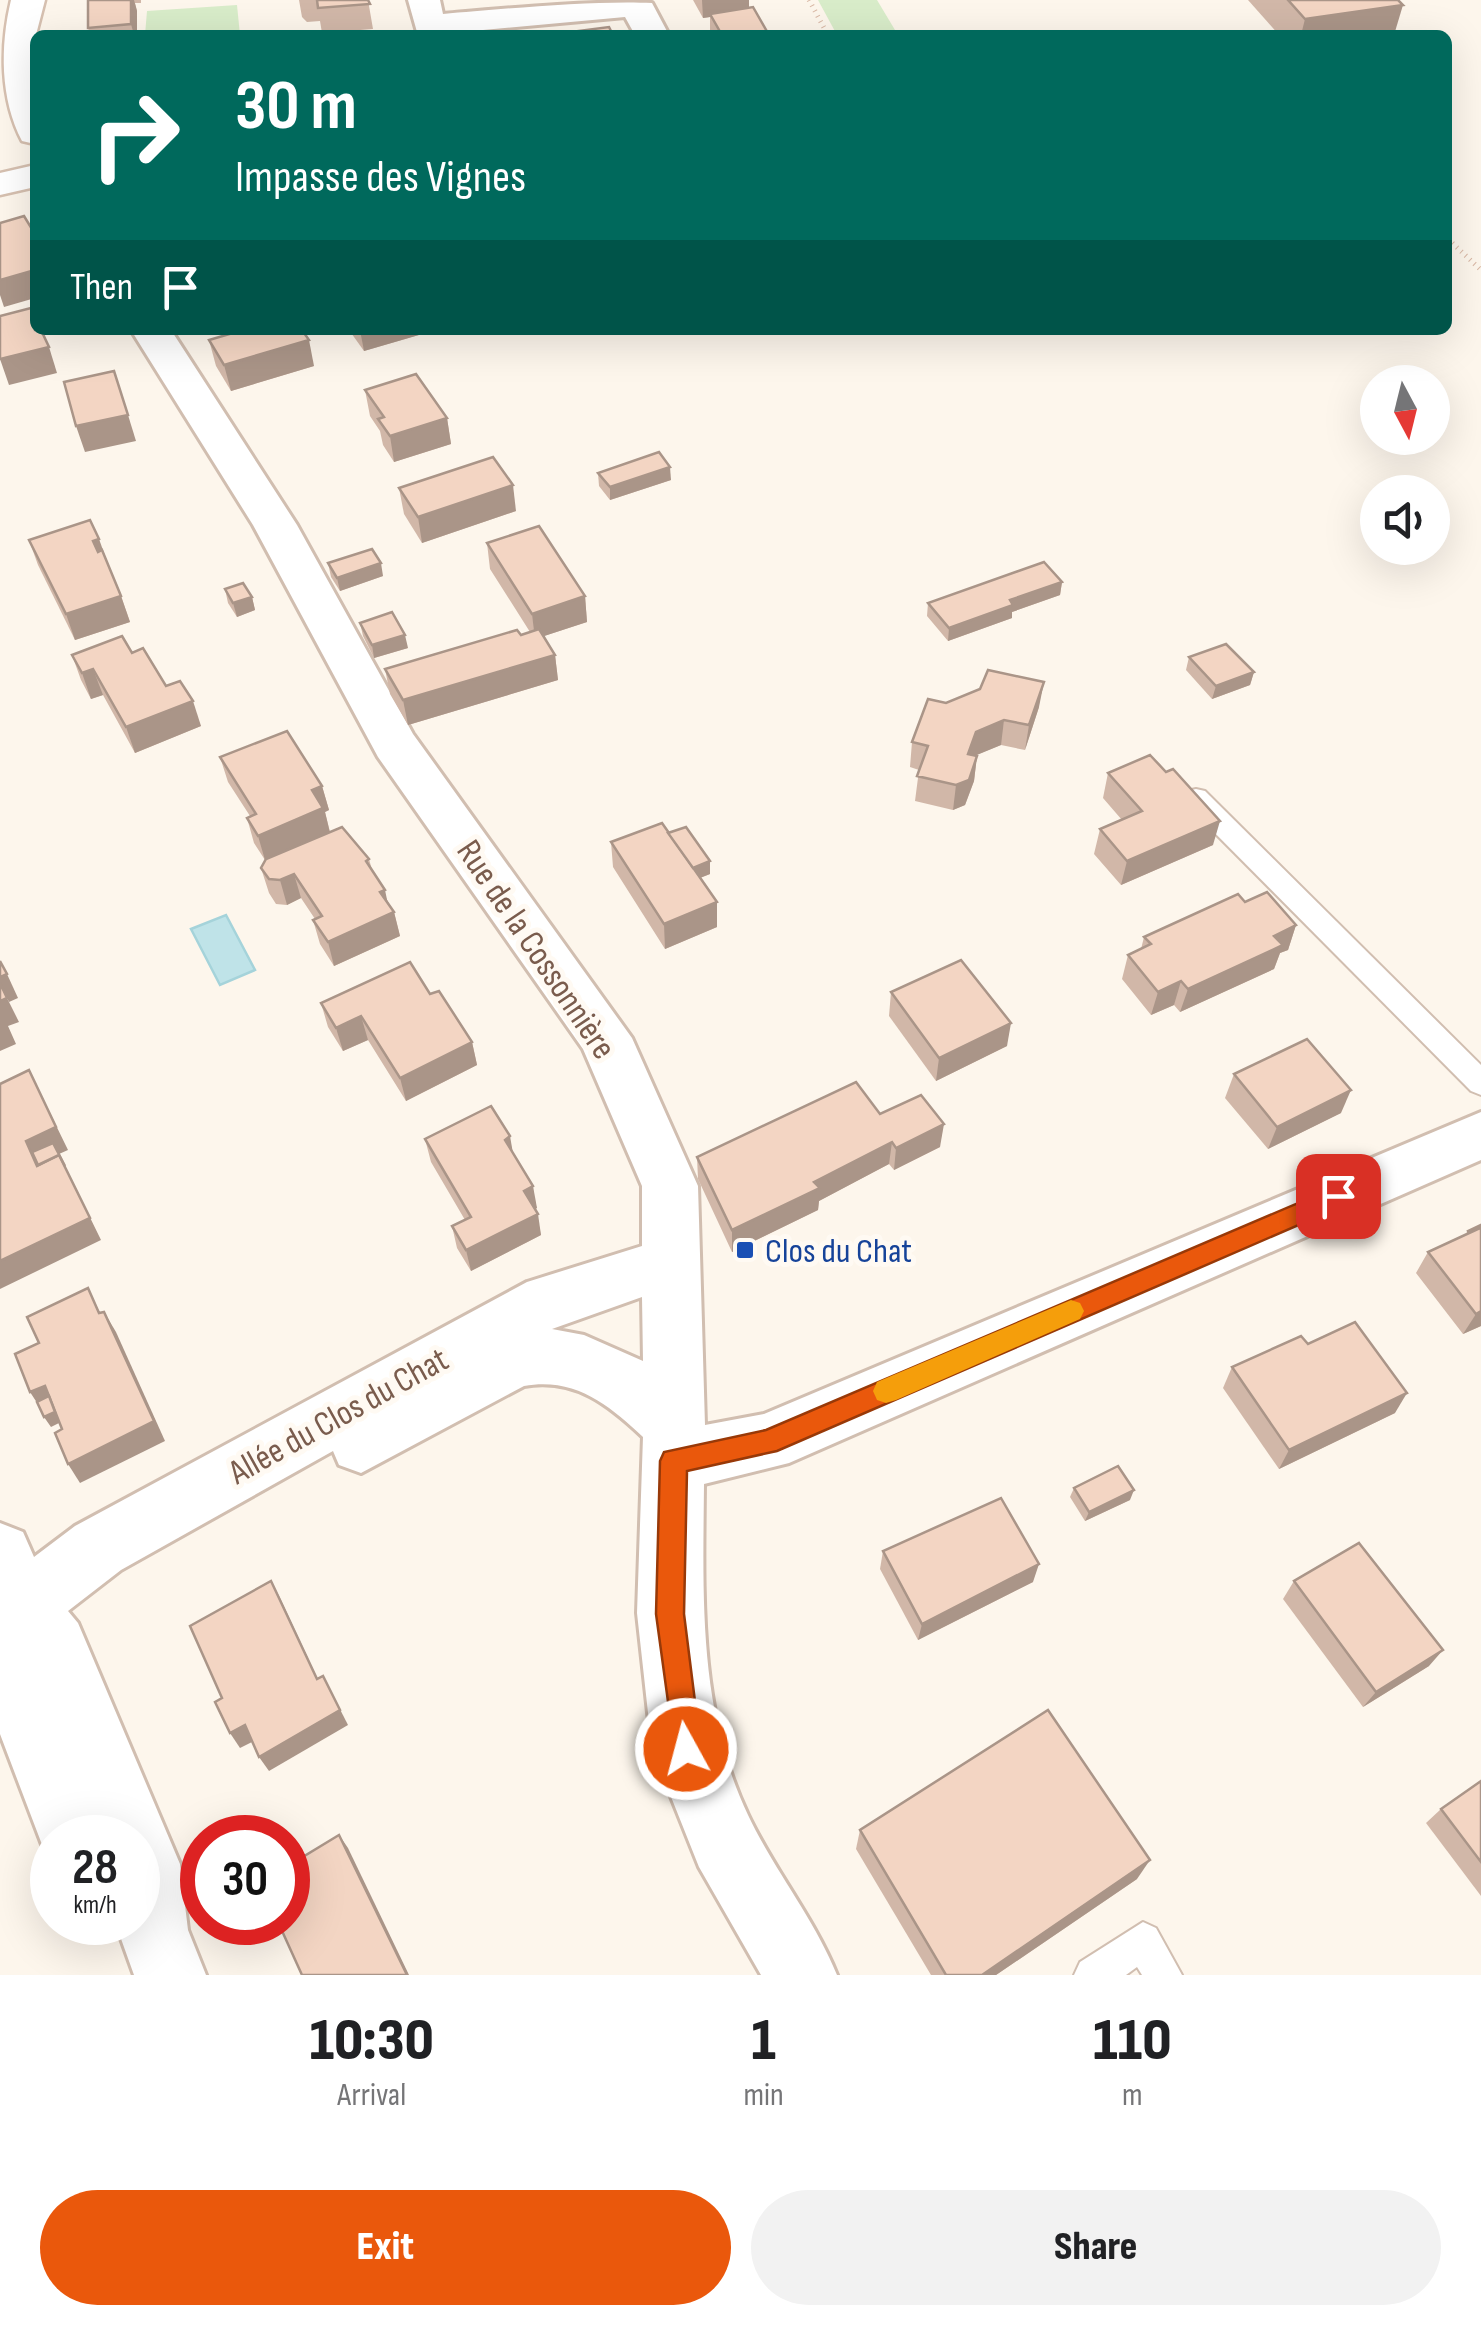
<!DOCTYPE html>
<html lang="en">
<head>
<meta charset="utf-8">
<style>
  body { margin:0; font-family:"Sofia Sans Condensed",sans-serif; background:#f2f2f2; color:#202124; height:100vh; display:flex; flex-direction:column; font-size:38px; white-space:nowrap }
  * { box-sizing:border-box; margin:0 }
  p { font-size:32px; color:#757577 }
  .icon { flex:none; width:55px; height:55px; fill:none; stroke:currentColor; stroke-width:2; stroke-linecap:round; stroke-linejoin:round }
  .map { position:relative; height:1975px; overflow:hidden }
  .details { display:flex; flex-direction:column; background:#fff; flex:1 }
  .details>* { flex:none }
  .hud { position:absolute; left:30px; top:30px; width:1422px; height:305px; border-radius:15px; box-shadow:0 10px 40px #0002; background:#00695c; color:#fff; overflow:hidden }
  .needle { width:65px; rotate:173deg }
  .fabs { position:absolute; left:1360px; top:365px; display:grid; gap:20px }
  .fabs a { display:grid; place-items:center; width:90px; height:90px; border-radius:50%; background:#fff; box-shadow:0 10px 40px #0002; font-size:50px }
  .speed { position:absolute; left:30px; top:1815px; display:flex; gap:20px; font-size:50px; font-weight:700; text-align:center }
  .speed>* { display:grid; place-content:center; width:130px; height:130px; border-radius:50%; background:#fff; box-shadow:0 10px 40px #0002; line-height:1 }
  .speed small { font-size:25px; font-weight:400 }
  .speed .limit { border:15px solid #d22; background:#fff; color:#111 }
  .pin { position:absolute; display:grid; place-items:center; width:85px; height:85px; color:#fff; margin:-42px; border-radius:20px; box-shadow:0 5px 15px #0006 }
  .me { position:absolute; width:110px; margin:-55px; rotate:353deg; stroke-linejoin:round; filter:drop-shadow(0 0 8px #0008) }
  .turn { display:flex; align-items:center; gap:35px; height:210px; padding:0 40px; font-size:45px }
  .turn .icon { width:130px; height:130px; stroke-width:2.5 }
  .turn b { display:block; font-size:70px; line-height:85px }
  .then { display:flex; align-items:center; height:95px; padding:0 40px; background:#0003; gap:20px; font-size:38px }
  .eta { display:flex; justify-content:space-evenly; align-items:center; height:170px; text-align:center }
  .eta b { font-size:60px; font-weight:800; line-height:70px }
  .action { display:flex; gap:20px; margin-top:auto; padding:20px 40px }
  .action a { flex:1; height:115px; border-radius:60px; background:#ea580c; color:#fff; font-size:40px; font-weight:800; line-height:115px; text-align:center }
  .action a+a { background:#f2f2f2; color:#202124 }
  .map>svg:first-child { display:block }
</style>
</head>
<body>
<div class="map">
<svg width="1481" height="1975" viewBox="0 0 1481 1975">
  <rect width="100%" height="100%" fill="#fdf6ec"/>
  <g fill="#d8ecc9">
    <polygon points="818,0 877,0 898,35 837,35"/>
    <polygon points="237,5 240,35 145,35 147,11"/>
  </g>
  <polygon fill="#bfe3e8" stroke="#a5d3da" stroke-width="2.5" points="226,915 255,970 220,985 191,929"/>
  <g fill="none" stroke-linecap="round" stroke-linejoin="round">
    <defs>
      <g id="lane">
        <polygon points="1196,789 1205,791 1481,1065 1481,1095 1471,1091 1187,805 1183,798 1187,791"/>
        <polygon points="1143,1922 1156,1928 1182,1975 1142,1975 1137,1967 1126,1975 1074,1975 1080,1962"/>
      </g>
      <g id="street">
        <path d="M408,0H440L443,14C501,9 597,0 652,3L669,35H635L625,17L429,35L417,32Z"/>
        <path d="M131,330H171L297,525L413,734L632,1038L698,1186L705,1425L764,1414L1481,1112V1160L789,1463L704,1484C703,1597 698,1710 748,1815C774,1870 814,1918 837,1975H761L699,1867L652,1749L637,1613L643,1437C609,1405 575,1377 524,1386L361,1473L339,1465L333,1451L121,1570L68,1611L78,1623L180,1864L188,1930L206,1975H134L115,1922H138V1838H52V1864L49,1863L0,1734V1523L23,1532L34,1557L75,1526L527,1282L642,1246V1186L583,1049L378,757L253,525ZM642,1297L643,1361L584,1335L552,1329Z"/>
      </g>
      <g id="secondary">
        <path d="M11,0H45L31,54L35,144L22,141C0,99 0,46 11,0Z"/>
        <polygon points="35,165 35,187 0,195 0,173"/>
      </g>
    </defs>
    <use href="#lane" stroke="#d1beb0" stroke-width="4"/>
    <use href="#street" stroke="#d1beb0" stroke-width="6"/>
    <use href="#secondary" stroke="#d6c0b0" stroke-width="5"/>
    <g stroke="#d9b8a5" stroke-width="5" stroke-dasharray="1 5" stroke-linecap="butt">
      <polyline points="809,0 828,35"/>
      <polyline points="1448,239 1481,270"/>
    </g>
    <use href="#lane" fill="#fff" fill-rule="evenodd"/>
    <use href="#street" fill="#fff" fill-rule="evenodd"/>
    <use href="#secondary" fill="#fff" fill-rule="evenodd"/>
  </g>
  <g fill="#d1b7a8">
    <polygon points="88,0 141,0 141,3 135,3 137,11 137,35 90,35 88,28"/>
    <polygon points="299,0 368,0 373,29 322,33 320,21 307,22 302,17"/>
    <polygon points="693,0 749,0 749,8 769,35 710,35 710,17 703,18"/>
    <polygon points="1248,0 1398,0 1394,35 1279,35"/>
    <polygon points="349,330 436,330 364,351"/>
    <polygon points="209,340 314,366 231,391 216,366"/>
    <polygon points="365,390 447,418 451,444 394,462 383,445 380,431 370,416"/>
    <polygon points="598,473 671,480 610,500 599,486"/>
    <polygon points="399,488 516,511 422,543 404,514"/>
    <polygon points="29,540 121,596 130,622 75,640 38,565"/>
    <polygon points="487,543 585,596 587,622 544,636 555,655 558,680 408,725 390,694 385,669 530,632 490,569"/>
    <polygon points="328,563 383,576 340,591 331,577"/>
    <polygon points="1062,582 1060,595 1012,612 1012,618 948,641 927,616 928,603"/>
    <polygon points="225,589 252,597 255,610 237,617 228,603"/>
    <polygon points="360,623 408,648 374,658 363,636"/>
    <polygon points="132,653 166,686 201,726 135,753 103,695 91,699 81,680 72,655"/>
    <polygon points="1189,657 1254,672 1250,685 1212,699 1186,670"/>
    <polygon points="946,703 1039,707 1025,750 1001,745 976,755 977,756 974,781 965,805 953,810 915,801 919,770 910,767 912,742"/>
    <polygon points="220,757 322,786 329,810 325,812 330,832 369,859 372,870 388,902 394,912 400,936 334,966 320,944 313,920 315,919 301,898 287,905 276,904 269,893 261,868 265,860 254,843 247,818 250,816 228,782"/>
    <polygon points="1108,773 1213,845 1121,885 1094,854 1100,829 1122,820 1103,798"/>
    <polygon points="668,833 710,874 700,878 717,927 665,949 613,867 611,842"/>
    <polygon points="1245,902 1296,925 1288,950 1280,953 1274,969 1180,1012 1174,1005 1151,1015 1122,979 1128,955 1141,949 1144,937"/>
    <polygon points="891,992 1007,1046 936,1081 889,1016"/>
    <polygon points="430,994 472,1042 477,1065 406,1101 368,1040 343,1051 328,1027 321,1003"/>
    <polygon points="1234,1074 1341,1113 1268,1149 1225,1098"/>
    <polygon points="880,1114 940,1147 894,1170 889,1164 819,1201 818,1210 732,1252 698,1179 697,1157"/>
    <polygon points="425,1139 513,1154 537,1208 535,1209 541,1235 471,1271 457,1248 452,1226 465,1220 431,1162"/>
    <polygon points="1481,1225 1481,1326 1463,1334 1416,1273 1428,1252 1465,1235 1468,1231"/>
    <polygon points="1308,1344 1395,1413 1279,1469 1223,1388 1232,1367"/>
    <polygon points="1074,1488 1130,1500 1085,1521 1070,1497"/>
    <polygon points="883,1551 1033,1582 918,1640 880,1569"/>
    <polygon points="1294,1581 1429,1666 1363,1707 1283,1599"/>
    <polygon points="1481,1781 1481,1896 1426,1823 1441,1809"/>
    <polygon points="860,1830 1137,1879 996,1975 931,1975 856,1849"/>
  </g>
  <g fill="#aa9588">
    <polygon points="131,0 134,0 137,11 137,35 134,35 131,24"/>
    <polygon points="702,0 749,0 749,11 710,14 710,17 703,18"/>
    <polygon points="1403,5 1394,35 1301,35 1305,19"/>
    <polygon points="35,270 35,298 4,307 0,295 0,280"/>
    <polygon points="360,330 436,330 364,351"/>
    <polygon points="309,340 314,366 231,391 224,365"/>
    <polygon points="49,347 57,373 9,385 0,359"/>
    <polygon points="128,415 136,441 85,452 76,426"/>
    <polygon points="447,418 451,444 394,462 390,436"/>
    <polygon points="670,467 671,480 610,500 610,487"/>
    <polygon points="513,485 516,511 422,543 418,517"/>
    <polygon points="99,539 108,564 102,566 93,541"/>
    <polygon points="381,563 383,576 340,591 337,578"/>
    <polygon points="1062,582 1060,595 1012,612 1012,618 948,641 949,628 1010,600"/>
    <polygon points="121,596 130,622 75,640 66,614"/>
    <polygon points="585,596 587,622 535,639 532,614"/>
    <polygon points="252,597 255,610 237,617 233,603"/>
    <polygon points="405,635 408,648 374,658 372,645"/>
    <polygon points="555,655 558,680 408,725 403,700"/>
    <polygon points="93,669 103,695 91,699 82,673"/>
    <polygon points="1254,672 1250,685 1212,699 1216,686"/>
    <polygon points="1044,682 1039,707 1025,750 1029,725"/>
    <polygon points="193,701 201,726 135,753 126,727"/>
    <polygon points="1004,720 1001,745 972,757 968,754 976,732"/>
    <polygon points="977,756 974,781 965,805 953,810 956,785"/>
    <polygon points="322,786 329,810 325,812 330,833 265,860 258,836 312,790"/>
    <polygon points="1220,821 1213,845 1121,885 1127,861"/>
    <polygon points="710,861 710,874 687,883 687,870"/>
    <polygon points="294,874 301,898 287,905 280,880"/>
    <polygon points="385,890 390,914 394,912 400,936 334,966 328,942 380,892"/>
    <polygon points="717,902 717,927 665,949 664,924"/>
    <polygon points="1296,925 1288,950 1280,953 1274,969 1180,1012 1188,989 1274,936"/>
    <polygon points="7,974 18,998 9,1002 0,983 0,977"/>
    <polygon points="1181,981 1174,1005 1151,1015 1158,992"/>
    <polygon points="7,998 19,1022 8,1026 16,1044 0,1051 0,1001"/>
    <polygon points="361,1016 368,1040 343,1051 336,1028"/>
    <polygon points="1011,1023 1007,1046 936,1081 939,1058"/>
    <polygon points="472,1042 477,1065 406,1101 400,1078"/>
    <polygon points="29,1070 68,1150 59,1154 101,1240 0,1289 0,1261 26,1141"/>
    <polygon points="1351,1090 1341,1113 1268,1149 1277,1127"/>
    <polygon points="944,1124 940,1147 894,1170 896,1148"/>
    <polygon points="510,1136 514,1159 505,1140"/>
    <polygon points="892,1142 889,1164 819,1201 818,1210 732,1252 732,1230 814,1182"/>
    <polygon points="533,1186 537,1208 528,1213 524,1191"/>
    <polygon points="538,1214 541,1235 471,1271 466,1250"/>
    <polygon points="1481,1311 1481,1326 1463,1334 1476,1314"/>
    <polygon points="104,1312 116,1332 165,1441 80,1483 68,1464"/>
    <polygon points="45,1386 63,1421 51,1427 44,1417 43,1412 30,1392"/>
    <polygon points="1407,1393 1395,1413 1279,1469 1289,1450"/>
    <polygon points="1134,1490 1130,1500 1085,1521 1089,1512"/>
    <polygon points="1039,1564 1033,1582 918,1640 922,1624"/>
    <polygon points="271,1581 280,1598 325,1695 317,1679"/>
    <polygon points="1443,1650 1429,1666 1363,1707 1376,1692"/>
    <polygon points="323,1676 348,1725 269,1771 259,1757"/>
    <polygon points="245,1725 256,1740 240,1748 230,1733"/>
    <polygon points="339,1835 348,1848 409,1975 407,1975"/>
    <polygon points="1150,1860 1137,1879 996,1975 982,1975"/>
  </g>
  <g fill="#f3d5c3" stroke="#aa9588" stroke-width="2.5">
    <polygon points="88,0 131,0 131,24 88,28"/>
    <polygon points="317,0 368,0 370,4 318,8"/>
    <polygon points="1288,0 1398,0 1403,5 1305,19"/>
    <polygon points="753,7 769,35 722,35 710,14"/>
    <polygon points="609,27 613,35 564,35 563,33"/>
    <polygon points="24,216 35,234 35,243 33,244 35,248 35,270 0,280 0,223"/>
    <polygon points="31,308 35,317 35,330 41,330 49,347 0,359 0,316"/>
    <polygon points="243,330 302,330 309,340 224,365 209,340"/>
    <polygon points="114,371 128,415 76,426 64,382"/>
    <polygon points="416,374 447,418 390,436 378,419 384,417 365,390"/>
    <polygon points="659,452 670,467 610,487 598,473"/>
    <polygon points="493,457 513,485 418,517 399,488"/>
    <polygon points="90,520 99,539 93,541 98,552 102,550 121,596 66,614 29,540"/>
    <polygon points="539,526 585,596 532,614 487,543"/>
    <polygon points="372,549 381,563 337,578 328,563"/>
    <polygon points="1044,562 1062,582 1010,600 1013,605 949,628 928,603"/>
    <polygon points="243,583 252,597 233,603 225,589"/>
    <polygon points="392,612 405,635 372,645 360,623"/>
    <polygon points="539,629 555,655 403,700 385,669 517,630 521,635"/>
    <polygon points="122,636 132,653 143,648 166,686 180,681 193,701 126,727 93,669 82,673 72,655"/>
    <polygon points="1226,644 1254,672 1216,686 1189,657"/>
    <polygon points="988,670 1044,682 1029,725 1004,720 976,732 968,754 977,756 969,780 956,785 917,776 928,746 912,742 928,699 946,703 980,689"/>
    <polygon points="287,731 322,786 312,790 323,808 258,836 247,818 256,814 220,757"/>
    <polygon points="1150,755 1166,772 1173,769 1220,821 1127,861 1100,829 1142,811 1108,773"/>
    <polygon points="662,823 717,902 664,924 611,842"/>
    <polygon points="342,827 369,859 366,861 385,890 380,892 394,912 328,942 313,920 322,916 294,874 280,880 269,879 261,868 266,859"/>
    <polygon points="686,827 710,861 693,868 668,833"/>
    <polygon points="1267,892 1296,925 1274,936 1283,945 1188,989 1181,981 1158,992 1128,955 1151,944 1144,937 1238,894 1245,902"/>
    <polygon points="961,960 1011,1023 939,1058 891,992"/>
    <polygon points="0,961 7,974 0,977"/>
    <polygon points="410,962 430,994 439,991 472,1042 400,1078 361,1016 336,1028 321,1003"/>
    <polygon points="0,983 7,998 0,1001"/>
    <polygon points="1307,1039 1351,1090 1277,1127 1234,1074"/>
    <polygon points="29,1070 56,1127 26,1141 37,1166 59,1155 90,1218 0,1261 0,1084"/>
    <polygon points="856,1082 880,1114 921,1095 944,1124 896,1148 892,1142 814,1182 820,1188 732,1230 697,1157"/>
    <polygon points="491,1106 510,1136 505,1140 533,1186 524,1191 538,1214 466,1250 452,1226 471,1217 425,1139"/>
    <polygon points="53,1143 65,1166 59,1155 38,1165 32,1152"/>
    <polygon points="1481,1225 1481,1230 1480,1228 1469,1233 1468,1231"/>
    <polygon points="1480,1228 1481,1230 1481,1311 1476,1314 1428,1252"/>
    <polygon points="88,1288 99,1313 104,1312 154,1421 68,1464 55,1433 62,1429 45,1386 30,1392 15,1354 39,1343 27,1317"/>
    <polygon points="1355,1322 1407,1393 1289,1450 1232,1367 1301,1336 1308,1344"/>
    <polygon points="49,1396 55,1412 44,1417 37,1402"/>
    <polygon points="1118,1466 1134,1490 1089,1512 1074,1488"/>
    <polygon points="1001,1498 1039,1564 922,1624 883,1551"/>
    <polygon points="1359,1543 1443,1650 1376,1692 1294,1581"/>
    <polygon points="271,1581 317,1679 323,1676 340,1710 259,1757 245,1725 230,1733 215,1702 222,1698 190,1626"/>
    <polygon points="1048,1710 1150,1860 982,1975 946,1975 860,1830"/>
    <polygon points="1481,1781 1481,1862 1441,1809"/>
    <polygon points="339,1835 407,1975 302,1975 278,1922 288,1922 288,1866"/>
  </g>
  <polygon fill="#ea580c" stroke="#983908" stroke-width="2.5" points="1338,1186 1347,1189 1351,1196 1347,1204 777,1451 687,1471 684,1614 701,1749 697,1760 686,1764 676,1760 656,1614 660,1461 664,1452 766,1430"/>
  <polygon fill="#f59e0b" points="1071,1300 1080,1303 1084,1311 1080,1319 896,1400 886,1403 877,1400 873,1391 877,1382"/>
  <rect fill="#1a4fb4" stroke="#fffaf3" stroke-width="4" x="735" y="1240" width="20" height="20" rx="5"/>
  <g text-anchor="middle" stroke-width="10" stroke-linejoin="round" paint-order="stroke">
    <g font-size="35" fill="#7a5c4d" stroke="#fffaf3">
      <text transform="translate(537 949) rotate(56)" y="12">Rue de la Cossonnière</text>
      <text transform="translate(338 1415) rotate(-29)" y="12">Allée du Clos du Chat</text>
    </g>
    <g font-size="35" fill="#164399" stroke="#fffaf3" text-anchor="start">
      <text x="765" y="1262">Clos du Chat</text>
    </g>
  </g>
</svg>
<div class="fabs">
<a><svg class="needle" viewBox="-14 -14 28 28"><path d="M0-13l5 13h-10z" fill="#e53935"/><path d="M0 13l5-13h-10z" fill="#757577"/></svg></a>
<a><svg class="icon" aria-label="sound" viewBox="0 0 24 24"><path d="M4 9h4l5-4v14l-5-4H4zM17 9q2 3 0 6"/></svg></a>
</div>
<div class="speed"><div>28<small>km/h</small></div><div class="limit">30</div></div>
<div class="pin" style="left:1338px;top:1196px;background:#d93025"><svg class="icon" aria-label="arrive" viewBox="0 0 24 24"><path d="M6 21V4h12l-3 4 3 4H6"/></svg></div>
<svg class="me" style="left:686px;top:1749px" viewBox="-20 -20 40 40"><circle r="17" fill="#ea580c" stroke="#fff" stroke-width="3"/><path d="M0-11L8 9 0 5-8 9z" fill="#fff"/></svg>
<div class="hud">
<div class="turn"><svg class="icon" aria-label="right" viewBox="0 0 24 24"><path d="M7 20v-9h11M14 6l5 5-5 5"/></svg><div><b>30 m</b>Impasse des Vignes</div></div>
<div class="then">Then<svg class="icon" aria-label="arrive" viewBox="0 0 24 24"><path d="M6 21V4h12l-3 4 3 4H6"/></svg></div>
</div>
</div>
<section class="details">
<div class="eta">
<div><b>10:30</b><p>Arrival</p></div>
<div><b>1</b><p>min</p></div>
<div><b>110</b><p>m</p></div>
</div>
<div class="action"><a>Exit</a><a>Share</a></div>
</section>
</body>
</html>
